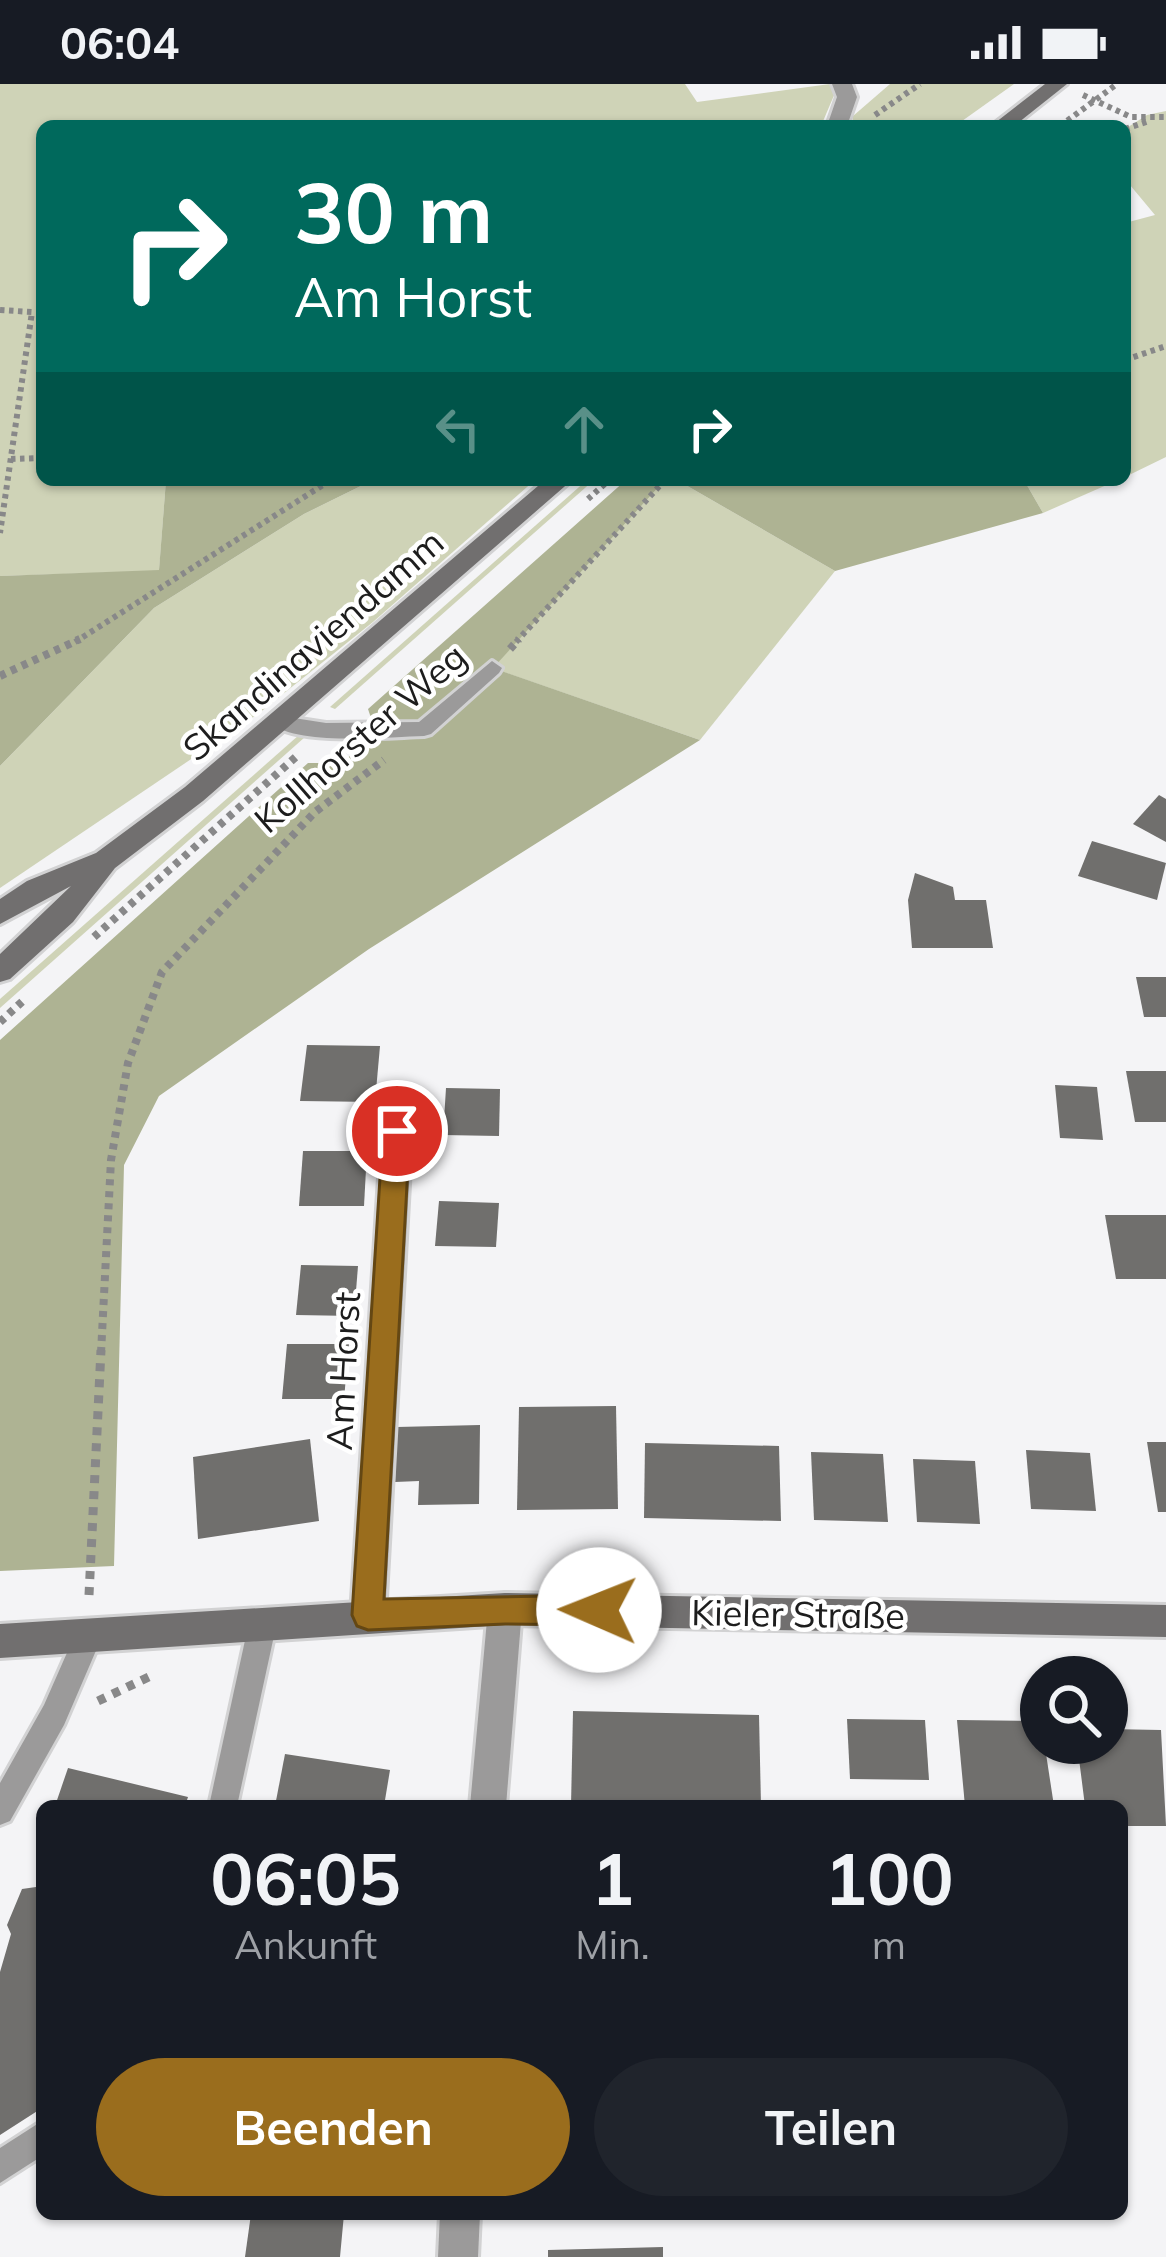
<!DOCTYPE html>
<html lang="de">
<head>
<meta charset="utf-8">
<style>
  body { margin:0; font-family:Mulish,sans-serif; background:#20242c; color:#f1f3f6; height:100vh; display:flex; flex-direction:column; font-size:45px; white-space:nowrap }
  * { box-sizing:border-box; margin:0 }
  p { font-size:39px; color:#9ea1a6 }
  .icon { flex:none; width:66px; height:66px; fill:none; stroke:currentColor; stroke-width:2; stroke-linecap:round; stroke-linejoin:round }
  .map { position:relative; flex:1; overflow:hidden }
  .side { position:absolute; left:36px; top:1716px; width:1092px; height:420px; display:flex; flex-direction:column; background:#171b24; border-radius:18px; box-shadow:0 3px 9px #0004 }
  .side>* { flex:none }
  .hud { position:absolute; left:36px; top:36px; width:1095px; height:366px; border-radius:18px; box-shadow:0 3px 9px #0004; background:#00695c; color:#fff; overflow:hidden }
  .buttons { position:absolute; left:1020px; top:1572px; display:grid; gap:24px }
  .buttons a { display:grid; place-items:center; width:108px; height:108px; border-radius:50%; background:#171b24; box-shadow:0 3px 9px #0004; font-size:60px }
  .pin { position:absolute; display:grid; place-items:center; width:102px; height:102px; color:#fff; margin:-51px; border:6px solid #fff; border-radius:50%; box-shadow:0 3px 12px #0007 }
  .me { position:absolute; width:132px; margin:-66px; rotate:271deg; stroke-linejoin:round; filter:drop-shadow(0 0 9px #0008) }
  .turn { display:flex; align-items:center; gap:42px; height:252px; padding:0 60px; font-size:54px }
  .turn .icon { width:156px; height:156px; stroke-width:2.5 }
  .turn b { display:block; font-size:84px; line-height:102px }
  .lanes { display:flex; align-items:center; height:114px; padding:0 60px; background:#0003; justify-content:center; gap:60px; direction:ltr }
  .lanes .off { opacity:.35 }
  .eta { display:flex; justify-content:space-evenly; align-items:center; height:204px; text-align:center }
  .eta b { font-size:72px; font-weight:700; line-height:84px }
  .primary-button { display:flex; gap:24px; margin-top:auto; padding:24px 60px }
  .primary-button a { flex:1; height:138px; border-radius:72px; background:#9a6d1d; color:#fff; font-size:48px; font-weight:700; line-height:138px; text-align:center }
  .primary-button a+a { background:#20242c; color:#f1f3f6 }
  .status { display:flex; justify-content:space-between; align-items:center; height:84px; padding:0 60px; background:#171b24; direction:ltr }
  .status svg { height:33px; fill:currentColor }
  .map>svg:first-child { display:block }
</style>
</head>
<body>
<div class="status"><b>06:04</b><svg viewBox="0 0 49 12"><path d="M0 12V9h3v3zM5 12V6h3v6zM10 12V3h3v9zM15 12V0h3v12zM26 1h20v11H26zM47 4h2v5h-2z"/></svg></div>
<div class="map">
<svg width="1166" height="2173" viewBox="0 0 1166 2173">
  <rect width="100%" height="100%" fill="#f4f4f6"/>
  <g fill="#cfd3b7">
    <polygon points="0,0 685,0 697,18 830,0 835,9 821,42 42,42 42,396 166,396 159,487 0,492"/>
    <polygon points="890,0 1014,0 955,42 852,42 853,32"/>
    <polygon points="1166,27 1166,373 1125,393 1125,139 1155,131 1125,95 1125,45 1147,31"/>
    <polygon points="373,396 535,396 373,538 258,630 0,804 0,682 154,524 304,430"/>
    <polygon points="587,396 594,396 335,625 330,623"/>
    <polygon points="665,396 677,396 835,487 700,656 492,584"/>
    <polygon points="1024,396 1118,396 1043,429"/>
    <polygon points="299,651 305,653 0,924 0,915"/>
  </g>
  <g fill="#aeb393">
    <polygon points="166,396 373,396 304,430 154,524 0,682 0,492 159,486"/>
    <polygon points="626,396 665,396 493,584 700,656 369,865 159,1012 124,1081 114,1482 0,1487 0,956 308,679 342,679 376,649 368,625"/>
    <polygon points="677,396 1024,396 1043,429 835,487"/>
  </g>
  <g fill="#706f6d">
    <polygon points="1159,711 1166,715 1166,758 1133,740"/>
    <polygon points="1092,757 1166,779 1157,816 1078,792"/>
    <polygon points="915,789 953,803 955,816 986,816 993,864 912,864 908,816"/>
    <polygon points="1136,893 1166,893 1166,933 1144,933"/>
    <polygon points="307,961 380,962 375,1018 300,1017"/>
    <polygon points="1126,987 1166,987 1166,1038 1135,1038"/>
    <polygon points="1055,1001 1097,1003 1103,1056 1060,1054"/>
    <polygon points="446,1004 500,1005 499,1052 443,1051"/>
    <polygon points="303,1067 367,1067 364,1122 299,1122"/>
    <polygon points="439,1117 499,1119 496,1163 435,1162"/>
    <polygon points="1105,1131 1166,1131 1166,1195 1116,1195"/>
    <polygon points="301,1181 358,1182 354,1232 296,1231"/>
    <polygon points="287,1260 349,1260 344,1315 282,1315"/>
    <polygon points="616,1322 618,1425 517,1426 519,1323"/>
    <polygon points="480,1341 479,1420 418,1421 419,1397 395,1398 397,1343"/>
    <polygon points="310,1355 319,1437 198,1455 193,1373"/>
    <polygon points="1147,1358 1166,1358 1166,1428 1158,1428"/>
    <polygon points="645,1359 779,1362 781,1437 644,1434"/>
    <polygon points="1026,1366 1090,1369 1096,1427 1031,1425"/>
    <polygon points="811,1368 883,1370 888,1438 814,1436"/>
    <polygon points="913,1375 975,1377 980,1440 917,1438"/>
    <polygon points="573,1627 759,1631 761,1722 571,1722"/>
    <polygon points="847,1635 925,1636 929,1696 850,1695"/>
    <polygon points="957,1636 1041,1637 1054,1722 965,1722"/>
    <polygon points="1107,1645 1161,1646 1166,1742 1122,1742 1122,1722 1085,1722 1077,1659 1107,1659"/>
    <polygon points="285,1670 390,1686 384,1722 275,1722"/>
    <polygon points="68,1684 188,1713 185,1722 55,1722"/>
    <polygon points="42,1789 42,2024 0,2051 0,1888 11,1850 7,1841 22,1805 36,1803"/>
    <polygon points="251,2130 344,2130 340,2173 245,2173"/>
    <polygon points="663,2163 663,2173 548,2173 548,2166"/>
  </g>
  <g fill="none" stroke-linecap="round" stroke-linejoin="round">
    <defs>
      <g id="lane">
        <path d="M492,577L502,584L499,589L431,650L424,652C388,653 296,662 271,639L281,632L326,639L419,638Z"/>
        <polygon points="263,1525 273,1529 277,1538 237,1722 209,1722 249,1538 253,1529"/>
        <polygon points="87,1542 97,1546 101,1555 64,1641 10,1737 0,1741 0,1699 44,1621 77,1546"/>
        <polygon points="42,2037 42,2072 0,2099 0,2064"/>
      </g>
      <g id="street">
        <polygon points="832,0 852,0 857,13 847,42 827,42 837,13"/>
        <polygon points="397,1035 407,1038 412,1047 385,1531 380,1543 368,1547 356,1543 351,1531 382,1047 387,1038"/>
        <polygon points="505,1509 517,1513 522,1525 506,1722 470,1722 488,1525 493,1513"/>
        <polygon points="440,2130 480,2130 478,2173 438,2173"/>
      </g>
      <g id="secondary">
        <polygon points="1045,0 1067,0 1014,42 991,42"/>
        <polygon points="545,396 572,396 203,717 115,784 73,838 10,895 0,898 0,870 71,802 0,840 0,815 27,797 96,769 185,703"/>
        <polygon points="505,1509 1166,1521 1166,1553 505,1541 0,1574 0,1540"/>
      </g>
    </defs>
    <use href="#lane" stroke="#d2d2d3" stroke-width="6"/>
    <use href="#street" stroke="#d2d2d3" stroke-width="6"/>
    <use href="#secondary" stroke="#d2d2d3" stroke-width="6"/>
    <g stroke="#888889" stroke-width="6" stroke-dasharray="4.5 4.5" stroke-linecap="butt">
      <polyline points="1083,11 1131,33 1166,33"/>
      <polyline points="875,31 920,0"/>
      <polyline points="1060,42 1117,0"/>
      <polyline points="1125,45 1149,37"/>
      <polyline points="0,226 32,228 0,449"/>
      <polyline points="1125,276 1166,262"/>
      <polyline points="11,375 42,374"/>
      <polyline points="588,415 609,396"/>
      <polyline points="75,558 331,396"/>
      <polyline points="516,558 665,396"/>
    </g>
    <g stroke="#888889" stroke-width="8" stroke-dasharray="6 6" stroke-linecap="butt">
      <polyline points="510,565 519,555"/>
      <polyline points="0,592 80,555"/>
      <polyline points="94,853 298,671"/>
      <polyline points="0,938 25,915"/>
      <polyline points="101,1269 111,1076 128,979 162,888 315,728 384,676"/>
    </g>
    <g stroke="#888889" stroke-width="9" stroke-dasharray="8 8" stroke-linecap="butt">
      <polyline points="89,1511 101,1266"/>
      <polyline points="98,1617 155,1590"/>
    </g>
    <use href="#lane" fill="#9b9a9a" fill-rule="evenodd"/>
    <use href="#street" fill="#9b9a9a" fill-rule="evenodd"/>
    <use href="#secondary" fill="#716f6f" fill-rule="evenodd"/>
  </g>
  <polygon fill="#9a6d1d" stroke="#644713" stroke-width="3" points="397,1036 410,1047 384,1515 599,1511 610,1516 615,1526 610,1537 599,1541 505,1540 368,1546 357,1542 352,1531 383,1047"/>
  <g text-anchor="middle" stroke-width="9" stroke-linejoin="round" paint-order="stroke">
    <g font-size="36" fill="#1d1d1d" stroke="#fff">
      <text transform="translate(313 561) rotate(-41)" y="13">Skandinaviendamm</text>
      <text transform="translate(360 654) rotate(-41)" y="13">Kollhorster Weg</text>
      <text transform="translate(343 1287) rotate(-87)" y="13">Am Horst</text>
      <text transform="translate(798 1530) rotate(1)" y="13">Kieler Straße</text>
    </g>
  </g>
</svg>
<div class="buttons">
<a><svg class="icon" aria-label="search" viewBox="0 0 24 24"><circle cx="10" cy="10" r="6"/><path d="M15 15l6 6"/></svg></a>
</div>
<div class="pin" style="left:397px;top:1047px;background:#d93025"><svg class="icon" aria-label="arrive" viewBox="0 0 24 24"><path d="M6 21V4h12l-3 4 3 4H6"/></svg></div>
<svg class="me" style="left:599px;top:1526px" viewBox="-20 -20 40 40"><circle r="19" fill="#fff"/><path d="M0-13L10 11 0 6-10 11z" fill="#9a6d1d"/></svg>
<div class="hud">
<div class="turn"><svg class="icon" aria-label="right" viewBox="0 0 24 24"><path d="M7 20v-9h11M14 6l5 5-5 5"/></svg><div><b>30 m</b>Am Horst</div></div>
<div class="lanes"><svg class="icon off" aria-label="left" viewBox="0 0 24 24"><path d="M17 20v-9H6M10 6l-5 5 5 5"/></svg><svg class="icon off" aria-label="ahead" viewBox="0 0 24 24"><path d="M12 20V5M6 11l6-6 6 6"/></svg><svg class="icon" aria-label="right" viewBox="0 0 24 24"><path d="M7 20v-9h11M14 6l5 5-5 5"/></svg></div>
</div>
<section class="side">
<div class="eta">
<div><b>06:05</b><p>Ankunft</p></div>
<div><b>1</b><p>Min.</p></div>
<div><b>100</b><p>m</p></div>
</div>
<div class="primary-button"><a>Beenden</a><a>Teilen</a></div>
</section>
</div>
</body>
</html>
